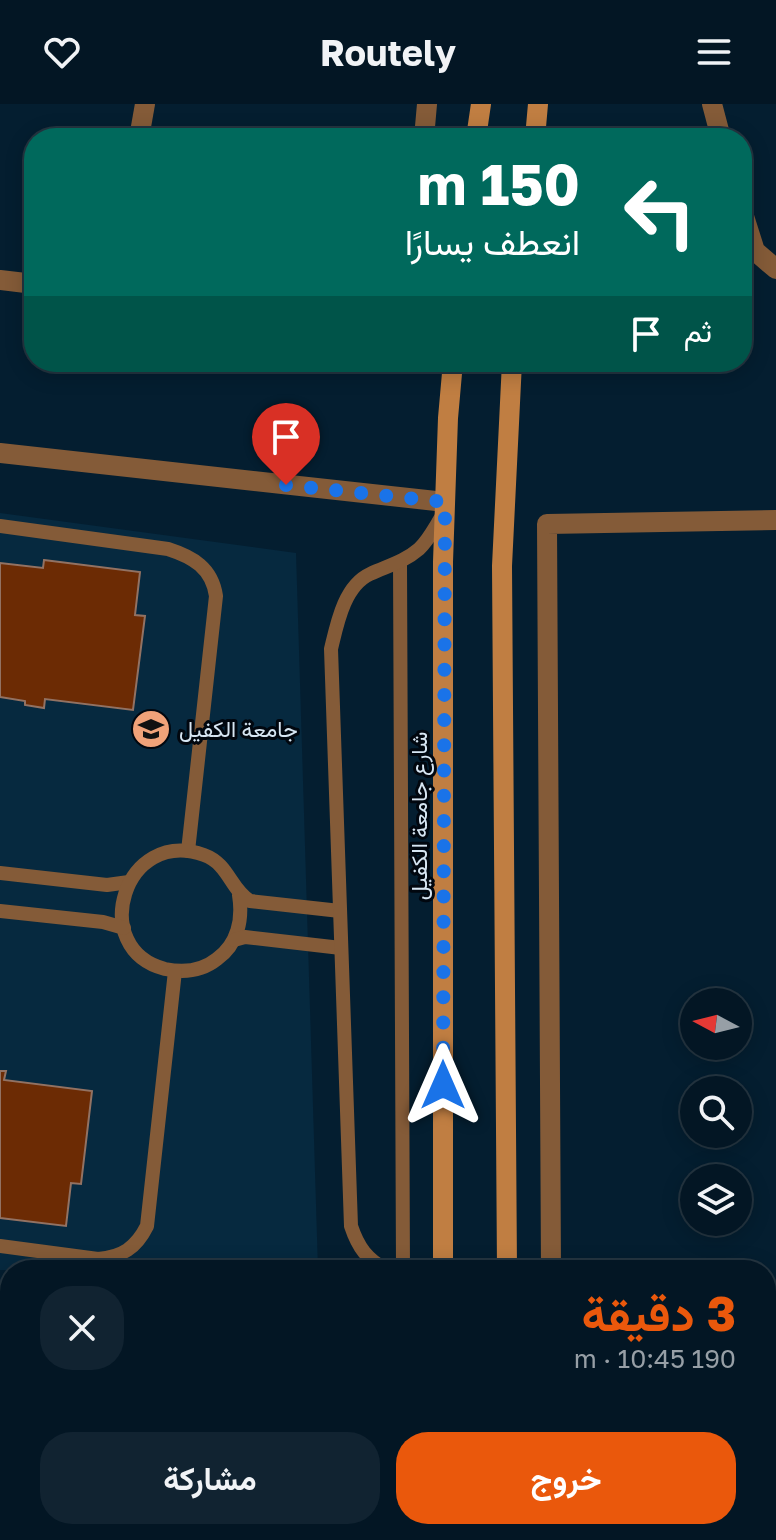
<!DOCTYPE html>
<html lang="ar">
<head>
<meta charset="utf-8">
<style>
  body { margin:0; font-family:"Golos Text",Vazirmatn,sans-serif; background:#112331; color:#f1f3f6; direction:rtl; height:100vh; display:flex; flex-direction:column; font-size:30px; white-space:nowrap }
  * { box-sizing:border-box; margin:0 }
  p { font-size:26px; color:#979fa6 }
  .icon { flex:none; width:44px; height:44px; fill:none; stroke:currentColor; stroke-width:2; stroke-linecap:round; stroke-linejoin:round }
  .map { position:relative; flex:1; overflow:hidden; direction:ltr }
  .sheet { position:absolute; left:0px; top:1156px; width:776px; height:280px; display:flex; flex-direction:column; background:#031624; border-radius:32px 32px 0 0; box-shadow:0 4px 20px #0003,0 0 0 2px #243541; direction:rtl }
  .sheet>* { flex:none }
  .hud { position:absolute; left:24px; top:24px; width:728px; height:244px; border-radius:32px; box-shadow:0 4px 20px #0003,0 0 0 2px #243541; direction:rtl; background:#00695c; color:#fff; overflow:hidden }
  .needle { width:52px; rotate:277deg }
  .buttons { position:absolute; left:680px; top:884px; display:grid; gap:16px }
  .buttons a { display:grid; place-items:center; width:72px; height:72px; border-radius:50%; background:#031624; box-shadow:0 4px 20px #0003,0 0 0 2px #243541; font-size:40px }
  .pin { position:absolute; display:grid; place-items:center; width:68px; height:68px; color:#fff; margin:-82px -34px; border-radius:50% 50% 50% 0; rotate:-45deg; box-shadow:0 0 8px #0007 }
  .pin .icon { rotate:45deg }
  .me { position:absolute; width:88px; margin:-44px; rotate:0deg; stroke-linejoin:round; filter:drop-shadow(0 0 6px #0008) }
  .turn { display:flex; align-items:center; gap:28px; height:168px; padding:0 40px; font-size:36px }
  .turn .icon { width:104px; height:104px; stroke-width:2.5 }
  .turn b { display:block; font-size:56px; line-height:68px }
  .then { display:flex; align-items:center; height:76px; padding:0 40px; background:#0003; gap:16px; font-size:30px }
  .round { display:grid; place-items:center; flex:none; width:84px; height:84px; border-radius:32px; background:#112331 }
  .overview { display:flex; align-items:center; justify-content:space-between; height:136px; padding:0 40px }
  h1 { font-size:48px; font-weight:700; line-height:60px; color:#ea580c }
  .cta { display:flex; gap:16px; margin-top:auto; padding:16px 40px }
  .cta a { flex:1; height:92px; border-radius:32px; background:#ea580c; color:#fff; font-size:32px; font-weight:700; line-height:92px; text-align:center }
  .cta a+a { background:#112331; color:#f1f3f6 }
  header { display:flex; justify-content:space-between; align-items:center; height:104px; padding:0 40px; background:#031624; font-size:36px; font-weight:700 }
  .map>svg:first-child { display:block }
</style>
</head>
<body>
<header><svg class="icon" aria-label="menu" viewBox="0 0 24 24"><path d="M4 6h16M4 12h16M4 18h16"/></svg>Routely<svg class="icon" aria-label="heart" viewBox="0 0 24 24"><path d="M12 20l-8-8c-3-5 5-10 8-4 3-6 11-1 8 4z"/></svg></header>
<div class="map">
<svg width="776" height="1436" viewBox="0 0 776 1436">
  <rect width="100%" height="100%" fill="#041e30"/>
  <polygon fill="#06293f" points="0,409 296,449 318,1166 0,1166"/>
  <g fill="#6c2b04" stroke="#927263" stroke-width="2">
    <polygon points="44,456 140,468 135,511 145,512 133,606 45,595 44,604 25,601 25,597 0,593 0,459 43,464"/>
    <polygon points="0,967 6,967 4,976 92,987 81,1080 71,1079 66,1122 0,1114"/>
  </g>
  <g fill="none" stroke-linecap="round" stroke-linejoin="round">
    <g stroke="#845b38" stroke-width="14">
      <path d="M0,422L168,445C193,453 212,464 216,492L188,747"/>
      <polyline points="400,459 403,1166"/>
      <polyline points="0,769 107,781 129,778"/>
      <path d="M239,791C243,815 238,840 217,855C202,867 184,869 165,865C87,845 124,722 204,751C229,760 230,785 250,797L340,807"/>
      <polyline points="0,807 103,818 124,824"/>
      <polyline points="234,836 245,833 341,844"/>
      <path d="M0,1142L98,1155C122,1153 136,1144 147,1122L175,867"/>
      <path d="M387,1166C367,1156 358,1143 351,1122L331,545C337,520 344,482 370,470C387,462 404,458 419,445C429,436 436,421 444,409"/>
    </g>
    <g stroke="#845b38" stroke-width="20">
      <polyline points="712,0 721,34"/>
      <polyline points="139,34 145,0"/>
      <polyline points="424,34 427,0"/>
      <polyline points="742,106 755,147 776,165"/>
      <polyline points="0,176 34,180"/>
      <polyline points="0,349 445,398"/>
      <polyline points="551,1166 547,420 776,416"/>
      <polyline points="0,1195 10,1196"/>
      <polyline points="395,1426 395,1436"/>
      <polyline points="552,1426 552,1436"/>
      <polyline points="102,1436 103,1426"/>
      <polyline points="330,1436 330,1426"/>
    </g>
    <g stroke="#c07e42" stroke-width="20">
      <polyline points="476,34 481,0"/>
      <polyline points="535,34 538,0"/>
      <polyline points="443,1166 443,458 448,314 453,258"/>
      <polyline points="507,1166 502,462 512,258"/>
      <polyline points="445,1426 445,1436"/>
      <polyline points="509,1426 509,1436"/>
    </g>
  </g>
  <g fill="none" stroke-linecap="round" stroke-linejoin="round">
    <polyline stroke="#1a73e8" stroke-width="14" stroke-dasharray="0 25.2" points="286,381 445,398 443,981"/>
  </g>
  <defs>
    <symbol id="university-disc" viewBox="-11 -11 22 22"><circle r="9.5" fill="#f0a279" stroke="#01070f"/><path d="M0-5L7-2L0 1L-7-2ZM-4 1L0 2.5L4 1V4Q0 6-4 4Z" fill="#111"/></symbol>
  </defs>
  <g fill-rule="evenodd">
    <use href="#university-disc" x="129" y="603" width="44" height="44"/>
  </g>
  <g text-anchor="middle" stroke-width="6" stroke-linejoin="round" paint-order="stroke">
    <g font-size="22" fill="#d7e6f3" stroke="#01070f" text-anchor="start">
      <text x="179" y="633">جامعة الكفيل</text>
    </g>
    <g font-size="22" fill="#d7e6f3" stroke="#01070f">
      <text transform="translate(419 712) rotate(-90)" y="8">شارع جامعة الكفيل</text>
    </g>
  </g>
</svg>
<div class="buttons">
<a><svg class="needle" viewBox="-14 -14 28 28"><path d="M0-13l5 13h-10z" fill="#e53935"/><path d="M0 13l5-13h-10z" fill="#979fa6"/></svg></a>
<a><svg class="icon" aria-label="search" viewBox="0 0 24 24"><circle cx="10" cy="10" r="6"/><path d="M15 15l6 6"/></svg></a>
<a><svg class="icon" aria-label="layers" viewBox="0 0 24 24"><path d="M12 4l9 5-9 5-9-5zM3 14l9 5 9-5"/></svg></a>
</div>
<div class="pin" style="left:286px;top:381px;background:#d93025"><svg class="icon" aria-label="arrive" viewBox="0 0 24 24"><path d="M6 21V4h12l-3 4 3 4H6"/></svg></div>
<svg class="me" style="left:443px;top:981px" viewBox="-20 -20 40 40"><path d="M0-17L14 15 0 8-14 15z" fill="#1a73e8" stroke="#fff" stroke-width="4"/></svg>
<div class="hud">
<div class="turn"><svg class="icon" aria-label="left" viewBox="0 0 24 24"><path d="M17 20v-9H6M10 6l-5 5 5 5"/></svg><div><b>150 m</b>انعطف يسارًا</div></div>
<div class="then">ثم<svg class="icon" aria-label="arrive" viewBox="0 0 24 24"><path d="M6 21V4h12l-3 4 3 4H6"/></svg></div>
</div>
<section class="sheet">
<div class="overview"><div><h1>3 دقيقة</h1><p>190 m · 10:45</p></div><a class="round"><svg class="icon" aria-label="close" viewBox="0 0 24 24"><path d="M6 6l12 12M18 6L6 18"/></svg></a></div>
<div class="cta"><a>خروج</a><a>مشاركة</a></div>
</section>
</div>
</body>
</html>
